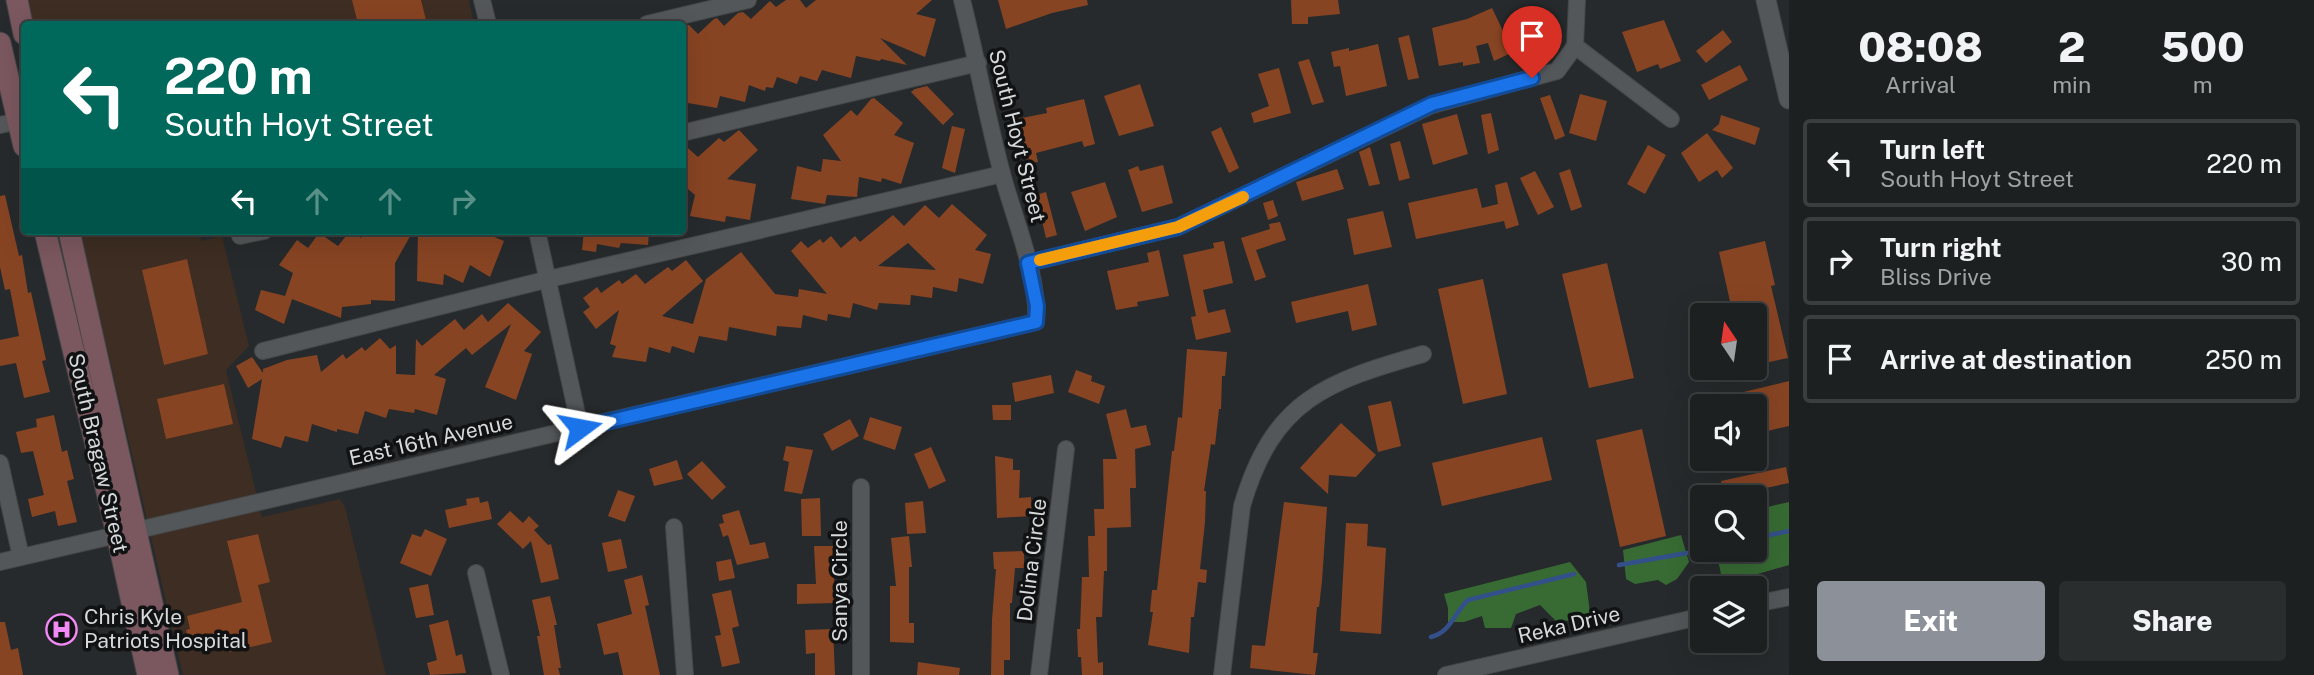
<!DOCTYPE html>
<html lang="en">
<head>
<meta charset="utf-8">
<style>
  body { margin:0; font-family:"Public Sans",sans-serif; background:#2a2d2e; color:#f1f3f6; height:100vh; display:flex; flex-direction:column; font-size:26px; white-space:nowrap }
  * { box-sizing:border-box; margin:0 }
  p { font-size:23px; color:#a0a3a5 }
  .icon { flex:none; width:38px; height:38px; fill:none; stroke:currentColor; stroke-width:2; stroke-linecap:round; stroke-linejoin:round }
  .map { position:relative; flex:1; overflow:hidden }
  .side { display:flex; flex-direction:column; background:#1d2021; width:525px }
  .side>* { flex:none }
  .top-card { position:absolute; left:21px; top:21px; width:665px; height:214px; border-radius:7px; box-shadow:0 7px 28px #0002,0 0 0 2px #3b3e3f; background:#00695c; color:#fff; overflow:hidden }
  .needle { width:46px; rotate:347deg }
  .buttons { position:absolute; left:1690px; top:303px; display:grid; gap:14px }
  .buttons a { display:grid; place-items:center; width:77px; height:77px; border-radius:7px; background:#1d2021; box-shadow:0 7px 28px #0002,0 0 0 2px #3b3e3f; font-size:35px }
  .pin { position:absolute; display:grid; place-items:center; width:60px; height:60px; color:#fff; margin:-72px -30px; border-radius:50% 50% 50% 0; rotate:-45deg; box-shadow:0 0 7px #0007 }
  .pin .icon { rotate:45deg }
  .me { position:absolute; width:77px; margin:-38px; rotate:77deg; stroke-linejoin:round; filter:drop-shadow(0 0 5px #0008) }
  .turn { display:flex; align-items:center; gap:24px; height:147px; padding:0 28px; font-size:32px }
  .turn .icon { width:91px; height:91px; stroke-width:2.5 }
  .turn b { display:block; font-size:49px; line-height:60px }
  .lanes { display:flex; align-items:center; height:66px; padding:0 28px; background:#0003; justify-content:center; gap:35px; direction:ltr }
  .lanes .off { opacity:.35 }
  .eta { display:flex; justify-content:space-evenly; align-items:center; height:119px; text-align:center }
  .eta b { font-size:42px; font-weight:800; line-height:49px }
  .action { display:flex; gap:14px; margin-top:auto; padding:14px 28px }
  .action a { flex:1; height:80px; border-radius:7px; background:#8c9099; color:#fff; font-size:28px; font-weight:800; line-height:80px; text-align:center }
  .action a+a { background:#2a2d2e; color:#f1f3f6 }
  ul { padding:0; list-style:none }
  li { display:flex; align-items:center; gap:21px; height:88px; margin:0 14px 10px; padding:0 14px; border:4px solid #3b3e3f; border-radius:7px }
  li div { flex:1 }
  li b { display:block; font-size:26px }
  li em { font-style:normal }
  main { display:flex; flex:1; min-height:0 }
  .map>svg:first-child { display:block }
</style>
</head>
<body>
<main>
<div class="map">
<svg width="1789" height="675" viewBox="0 0 1789 675">
  <rect width="100%" height="100%" fill="#272a2c"/>
  <g fill="#3d2d22">
    <polygon points="28,0 469,0 474,24 33,24"/>
    <polygon points="80,231 199,231 201,241 222,236 249,346 226,370 262,517 340,499 345,507 386,675 183,675"/>
  </g>
  <g fill="#376b33">
    <polygon points="1789,502 1789,565 1723,584 1716,550 1755,550 1755,510"/>
    <polygon points="1681,535 1689,562 1677,579 1666,585 1658,580 1635,584 1626,579 1623,550"/>
    <polygon points="1570,562 1586,582 1591,620 1556,621 1540,605 1516,614 1511,628 1485,628 1482,616 1464,622 1448,622 1448,608 1444,594"/>
  </g>
  <g fill="none" stroke-linecap="round" stroke-linejoin="round">
    <g stroke="#34508a" stroke-width="4.5">
      <polyline points="1755,538 1789,531"/>
      <polyline points="1619,565 1687,553"/>
      <path d="M1431,637C1451,632 1454,613 1468,600L1574,574"/>
    </g>
  </g>
  <g fill="#874423" fill-rule="evenodd">
    <polygon points="352,0 421,0 427,24 358,24"/>
    <polygon points="786,0 800,0 806,8 816,0 932,0 916,14 936,19 925,57 880,38 907,65 881,59 880,61 856,56 851,78 822,70 817,81 800,76 797,84 777,77 773,88 766,87 765,91 749,85 745,102 720,96 717,108 682,102 682,26 689,25 698,34 714,19 717,18 724,26 738,13 743,12 751,19 770,1 776,7"/>
    <polygon points="998,0 1087,0 1088,5 1052,13 1006,29"/>
    <polygon points="1291,0 1338,0 1340,14 1308,17 1308,24 1292,24"/>
    <polygon points="1492,8 1513,52 1494,61 1488,43 1476,46 1480,63 1463,66 1463,62 1439,66 1432,28 1467,19"/>
    <polygon points="1664,20 1681,61 1660,69 1658,64 1637,72 1622,32"/>
    <polygon points="1541,28 1552,35 1543,50 1529,42"/>
    <polygon points="1723,30 1732,42 1706,63 1696,51"/>
    <polygon points="1409,35 1419,78 1408,80 1398,38"/>
    <polygon points="1378,44 1387,86 1346,96 1340,66 1334,67 1331,52 1349,48 1349,51"/>
    <polygon points="1309,59 1324,102 1312,105 1298,62"/>
    <polygon points="1740,65 1748,80 1709,100 1701,85"/>
    <polygon points="1279,68 1291,113 1254,123 1251,113 1269,106 1258,74"/>
    <polygon points="1140,84 1154,126 1119,136 1104,96"/>
    <polygon points="927,86 954,114 943,125 911,92 915,89"/>
    <polygon points="1580,94 1607,101 1596,141 1569,133"/>
    <polygon points="1550,95 1565,136 1555,140 1540,98"/>
    <polygon points="874,98 903,123 894,135 914,143 901,184 882,178 881,182 859,177 857,197 827,195 825,204 791,199 797,166 821,172 823,159 841,161 823,135 851,110 857,116 871,99"/>
    <polygon points="1084,99 1095,144 1084,147 1082,141 1036,153 1038,162 1027,163 1017,119 1047,113 1046,108"/>
    <polygon points="1491,113 1499,150 1488,154 1481,115"/>
    <polygon points="1457,114 1468,154 1433,165 1422,124"/>
    <polygon points="1721,115 1760,128 1755,145 1712,130 1719,124"/>
    <polygon points="952,126 965,129 955,173 942,168"/>
    <polygon points="1221,127 1239,168 1229,173 1211,132"/>
    <polygon points="739,130 758,150 727,179 756,184 750,220 726,216 725,222 690,216 695,195 682,184 682,143 698,157 719,138 724,142"/>
    <polygon points="1707,133 1733,168 1722,178 1717,170 1699,182 1681,153"/>
    <polygon points="1400,141 1410,178 1399,181 1390,144"/>
    <polygon points="1648,145 1666,155 1645,194 1627,184"/>
    <polygon points="1370,147 1380,184 1369,186 1359,152"/>
    <polygon points="1163,165 1173,203 1142,212 1128,170 1138,166 1140,171"/>
    <polygon points="1337,169 1344,189 1302,201 1296,182"/>
    <polygon points="1570,169 1582,207 1571,211 1559,173"/>
    <polygon points="1535,171 1554,207 1538,215 1520,178"/>
    <polygon points="1105,182 1117,217 1085,231 1071,192"/>
    <polygon points="1507,182 1519,225 1506,229 1504,221 1416,239 1408,203 1477,188 1482,208 1498,204 1495,185"/>
    <polygon points="1046,192 1057,235 1046,238 1036,195"/>
    <polygon points="5,195 19,256 22,255 28,293 31,292 46,360 42,361 50,392 24,398 16,363 0,366 0,340 19,336 10,289 5,290 0,267 0,196"/>
    <polygon points="1273,200 1278,216 1268,220 1263,203"/>
    <path d="M952,204L987,235L975,250L991,254L983,284L959,278L957,292L933,287L932,298L911,295L910,305L879,303L877,310L853,303L850,318L828,314L827,321L803,315L801,328L777,326L776,336L729,327L727,341L699,336L694,353L672,346L670,353L649,347L646,362L612,357L616,346L610,344L619,310L596,329L583,312L590,307L583,298L597,287L601,293L619,280L622,284L636,274L645,284L668,267L672,271L686,260L703,281L662,316L693,324L706,279L741,252L775,294L798,297L799,289L827,294L791,251L801,241L808,248L820,239L823,243L831,236L841,248L855,236L860,242L893,215L904,226L925,205L939,218ZM908,243L936,270L878,266Z"/>
    <polygon points="1383,211 1392,247 1354,255 1347,219"/>
    <polygon points="1280,222 1286,240 1256,250 1266,277 1255,281 1241,238 1270,229 1269,224"/>
    <polygon points="350,231 361,238 365,231 413,231 395,263 395,301 371,300 371,304 342,307 341,318 292,299 284,324 255,310 261,290 285,296 293,273 279,265 297,240 308,248 319,233 338,246"/>
    <polygon points="418,231 480,231 504,241 490,277 470,265 463,283 444,274 443,285 417,281"/>
    <polygon points="584,231 649,231 648,245 621,243 619,248 597,244 596,252 582,250"/>
    <polygon points="1224,241 1233,283 1203,290 1208,313 1225,309 1231,332 1196,340 1191,317 1196,316 1183,255 1214,248 1213,243"/>
    <polygon points="1765,241 1775,285 1771,286 1788,358 1755,365 1755,315 1733,315 1719,252"/>
    <polygon points="1159,250 1169,296 1137,302 1138,306 1116,310 1107,271 1149,262 1147,253"/>
    <polygon points="187,259 208,354 164,365 142,270"/>
    <polygon points="1607,263 1634,378 1589,388 1562,274"/>
    <polygon points="1483,279 1507,394 1463,404 1438,289"/>
    <polygon points="1368,284 1377,325 1352,331 1348,311 1296,323 1291,302"/>
    <polygon points="508,303 541,332 524,351 532,354 516,400 485,387 511,324 472,355 466,348 434,375 446,379 437,415 415,409 414,413 389,409 386,418 365,411 358,434 337,429 337,432 312,424 308,442 285,436 281,448 252,439 262,379 248,388 236,366 252,357 263,373 263,369 287,360 317,355 321,372 343,354 346,359 362,347 365,351 380,338 390,349 396,345 396,374 415,375 416,339 422,346 455,319 464,330 482,314 488,322"/>
    <polygon points="1187,349 1227,352 1225,376 1222,376 1221,409 1219,409 1215,445 1211,444 1204,491 1206,491 1205,522 1200,569 1207,570 1206,583 1198,582 1194,617 1191,617 1189,653 1148,645 1153,612 1150,612 1152,590 1157,590 1172,451 1174,451 1178,417 1182,418"/>
    <polygon points="1076,370 1092,376 1091,381 1105,386 1099,404 1068,392"/>
    <polygon points="1051,375 1054,393 1015,402 1012,383"/>
    <polygon points="1789,381 1789,426 1755,434 1755,406 1703,406 1702,402"/>
    <polygon points="224,384 233,424 166,439 157,399"/>
    <polygon points="1391,401 1401,446 1378,452 1368,406"/>
    <polygon points="992,405 1011,405 1011,420 993,420"/>
    <polygon points="1126,409 1131,428 1146,425 1151,445 1135,449 1136,488 1130,488 1131,527 1107,528 1107,571 1104,571 1102,617 1096,617 1098,663 1103,662 1103,675 1082,675 1081,657 1078,657 1077,629 1080,629 1082,577 1089,577 1088,536 1095,536 1094,509 1104,509 1103,459 1117,459 1106,414"/>
    <polygon points="54,415 62,452 67,450 74,479 67,481 77,522 58,526 55,511 32,517 28,499 44,495 33,451 21,453 16,432 37,427 36,419"/>
    <polygon points="870,417 902,427 895,450 863,439"/>
    <polygon points="850,419 859,436 832,451 823,434"/>
    <polygon points="1341,423 1376,455 1356,477 1329,475 1328,494 1300,468"/>
    <polygon points="1642,429 1666,536 1620,547 1596,440"/>
    <polygon points="1542,437 1552,480 1442,506 1432,463"/>
    <polygon points="786,446 813,450 802,494 784,491 789,462 783,460"/>
    <polygon points="931,447 946,481 929,489 914,454"/>
    <polygon points="995,456 1013,459 1013,470 1020,470 1019,498 1031,497 1032,516 997,518"/>
    <polygon points="677,460 683,479 654,486 649,469"/>
    <polygon points="702,461 726,487 712,500 687,474"/>
    <polygon points="1786,467 1789,483 1724,497 1721,481"/>
    <polygon points="618,490 635,496 625,522 608,516"/>
    <polygon points="479,497 480,503 488,501 492,519 449,528 445,510 467,505 466,499"/>
    <polygon points="820,498 821,536 802,536 801,499"/>
    <polygon points="923,501 926,533 907,534 905,503"/>
    <polygon points="1284,502 1327,507 1322,581 1319,607 1317,607 1313,653 1318,653 1315,675 1250,668 1252,645 1265,646"/>
    <polygon points="739,510 750,545 765,542 769,558 737,565 728,535 723,537 719,524 724,523 722,515"/>
    <polygon points="510,511 523,523 529,516 539,526 534,530 548,545 551,544 559,579 541,583 531,541 523,549 497,524"/>
    <polygon points="1346,523 1368,524 1367,546 1386,548 1381,634 1340,631"/>
    <polygon points="425,529 447,539 431,576 400,563 412,534 421,537"/>
    <polygon points="258,534 270,582 258,585 272,642 229,652 226,640 190,648 186,630 190,629 187,616 242,602 227,541"/>
    <polygon points="909,536 912,567 909,567 909,623 914,623 914,643 890,642 890,586 896,586 891,538"/>
    <polygon points="621,539 627,568 608,572 602,543"/>
    <polygon points="814,546 833,546 835,603 797,604 797,584 816,584"/>
    <polygon points="1024,551 1024,568 1015,568 1012,603 1010,603 1010,660 1004,660 1004,675 991,675 992,620 996,569 994,569 993,552"/>
    <polygon points="731,559 735,578 719,581 716,562"/>
    <polygon points="642,575 649,605 645,606 660,675 623,675 618,652 604,655 597,624 632,614 624,580"/>
    <polygon points="428,584 434,615 416,618 409,588"/>
    <polygon points="731,590 739,626 732,628 740,663 722,667 715,636 721,635 712,594"/>
    <polygon points="550,596 557,625 554,625 561,668 558,668 560,675 544,675 537,636 540,636 532,600"/>
    <polygon points="448,620 456,656 462,654 466,673 430,675 427,663 437,660 429,625"/>
    <polygon points="0,622 5,622 11,650 18,648 23,675 0,675"/>
    <polygon points="833,629 835,675 815,675 815,653 806,654 805,630"/>
    <polygon points="918,662 960,668 959,675 917,675"/>
  </g>
  <g fill="none" stroke-linecap="round" stroke-linejoin="round">
    <defs>
      <g id="minor">
        <polyline points="482,0 488,24"/>
        <polyline points="647,24 748,0"/>
        <polyline points="1575,46 1671,119"/>
        <polyline points="0,125 19,121"/>
        <polyline points="682,133 978,63"/>
        <polyline points="537,231 580,428"/>
        <polyline points="240,236 264,231"/>
        <polyline points="1028,263 1178,227 1432,105 1557,71 1575,46 1577,0"/>
        <polyline points="263,351 549,279 1002,174"/>
        <polyline points="0,463 21,557"/>
        <polyline points="674,527 685,675"/>
        <path d="M0,562L1036,322C1039,277 1015,221 1003,177C987,119 977,59 962,0"/>
        <polyline points="476,573 501,675"/>
        <polyline points="1755,604 1789,597"/>
        <polyline points="861,675 861,487"/>
        <polyline points="1039,675 1066,449"/>
        <path d="M1222,675L1242,506C1273,400 1325,382 1423,354"/>
        <polyline points="1446,675 1703,616"/>
      </g>
      <polyline id="tertiary" points="1766,0 1789,99"/>
      <g id="secondary">
        <polyline points="17,0 24,34"/>
        <polyline points="0,43 24,146"/>
        <polyline points="45,231 117,534 148,675"/>
        <polyline points="69,231 168,675"/>
      </g>
    </defs>
    <use href="#minor" stroke="#444647" stroke-width="18"/>
    <use href="#tertiary" stroke="#444647" stroke-width="21"/>
    <use href="#secondary" stroke="#444647" stroke-width="23"/>
    <use href="#minor" stroke="#54575a" stroke-width="16"/>
    <use href="#tertiary" stroke="#54575a" stroke-width="19"/>
    <use href="#secondary" stroke="#7b575f" stroke-width="21"/>
  </g>
  <g fill="none" stroke-linecap="round" stroke-linejoin="round">
    <defs>
      <polyline id="route" points="580,428 1036,322 1037,306 1028,263 1178,227 1432,104 1532,78"/>
    </defs>
    <use href="#route" stroke="#114b97" stroke-width="18"/>
    <use href="#route" stroke="#1a73e8" stroke-width="12"/>
    <polyline stroke="#f59e0b" stroke-width="12" points="1040,260 1178,227 1243,197"/>
  </g>
  <defs>
    <symbol id="hospital-ring" viewBox="-11 -11 22 22"><circle r="9.5" fill="#111213" stroke="#f18af4" stroke-width="1.5"/><path d="M-5-5h3v3.5h4V-5h3V5h-3V1.5h-4V5h-3Z" fill="#f18af4"/></symbol>
  </defs>
  <g fill-rule="evenodd">
    <use href="#hospital-ring" x="44" y="612" width="35" height="35"/>
  </g>
  <g text-anchor="middle" stroke-width="7" stroke-linejoin="round" paint-order="stroke">
    <g font-size="21" fill="#d7d9da" stroke="#111213">
      <text transform="translate(1017 136) rotate(76)" y="7">South Hoyt Street</text>
      <text transform="translate(431 440) rotate(-13)" y="7">East 16th Avenue</text>
      <text transform="translate(98 453) rotate(77)" y="7">South Bragaw Street</text>
      <text transform="translate(1032 560) rotate(-83)" y="7">Dolina Circle</text>
      <text transform="translate(840 581) rotate(-90)" y="7">Sanya Circle</text>
      <text transform="translate(1569 625) rotate(-13)" y="7">Reka Drive</text>
    </g>
    <g font-size="21" fill="#d7d9da" stroke="#111213" text-anchor="start">
      <text x="84" y="624">Chris Kyle<tspan x="84" dy="24">Patriots Hospital</tspan></text>
    </g>
  </g>
</svg>
<div class="buttons">
<a><svg class="needle" viewBox="-14 -14 28 28"><path d="M0-13l5 13h-10z" fill="#e53935"/><path d="M0 13l5-13h-10z" fill="#a0a3a5"/></svg></a>
<a><svg class="icon" aria-label="sound" viewBox="0 0 24 24"><path d="M4 9h4l5-4v14l-5-4H4zM17 9q2 3 0 6"/></svg></a>
<a><svg class="icon" aria-label="search" viewBox="0 0 24 24"><circle cx="10" cy="10" r="6"/><path d="M15 15l6 6"/></svg></a>
<a><svg class="icon" aria-label="layers" viewBox="0 0 24 24"><path d="M12 4l9 5-9 5-9-5zM3 14l9 5 9-5"/></svg></a>
</div>
<div class="pin" style="left:1532px;top:78px;background:#d93025"><svg class="icon" aria-label="arrive" viewBox="0 0 24 24"><path d="M6 21V4h12l-3 4 3 4H6"/></svg></div>
<svg class="me" style="left:580px;top:428px" viewBox="-20 -20 40 40"><path d="M0-17L14 15 0 8-14 15z" fill="#1a73e8" stroke="#fff" stroke-width="4"/></svg>
<div class="top-card">
<div class="turn"><svg class="icon" aria-label="left" viewBox="0 0 24 24"><path d="M17 20v-9H6M10 6l-5 5 5 5"/></svg><div><b>220 m</b>South Hoyt Street</div></div>
<div class="lanes"><svg class="icon" aria-label="left" viewBox="0 0 24 24"><path d="M17 20v-9H6M10 6l-5 5 5 5"/></svg><svg class="icon off" aria-label="ahead" viewBox="0 0 24 24"><path d="M12 20V5M6 11l6-6 6 6"/></svg><svg class="icon off" aria-label="ahead" viewBox="0 0 24 24"><path d="M12 20V5M6 11l6-6 6 6"/></svg><svg class="icon off" aria-label="right" viewBox="0 0 24 24"><path d="M7 20v-9h11M14 6l5 5-5 5"/></svg></div>
</div>
</div>
<section class="side">
<div class="eta">
<div><b>08:08</b><p>Arrival</p></div>
<div><b>2</b><p>min</p></div>
<div><b>500</b><p>m</p></div>
</div>
<ul>
<li><svg class="icon" aria-label="left" viewBox="0 0 24 24"><path d="M17 20v-9H6M10 6l-5 5 5 5"/></svg><div><b>Turn left</b><p>South Hoyt Street</p></div><em>220 m</em></li>
<li><svg class="icon" aria-label="right" viewBox="0 0 24 24"><path d="M7 20v-9h11M14 6l5 5-5 5"/></svg><div><b>Turn right</b><p>Bliss Drive</p></div><em>30 m</em></li>
<li><svg class="icon" aria-label="arrive" viewBox="0 0 24 24"><path d="M6 21V4h12l-3 4 3 4H6"/></svg><div><b>Arrive at destination</b></div><em>250 m</em></li>
</ul>
<div class="action"><a>Exit</a><a>Share</a></div>
</section>
</main>
</body>
</html>
